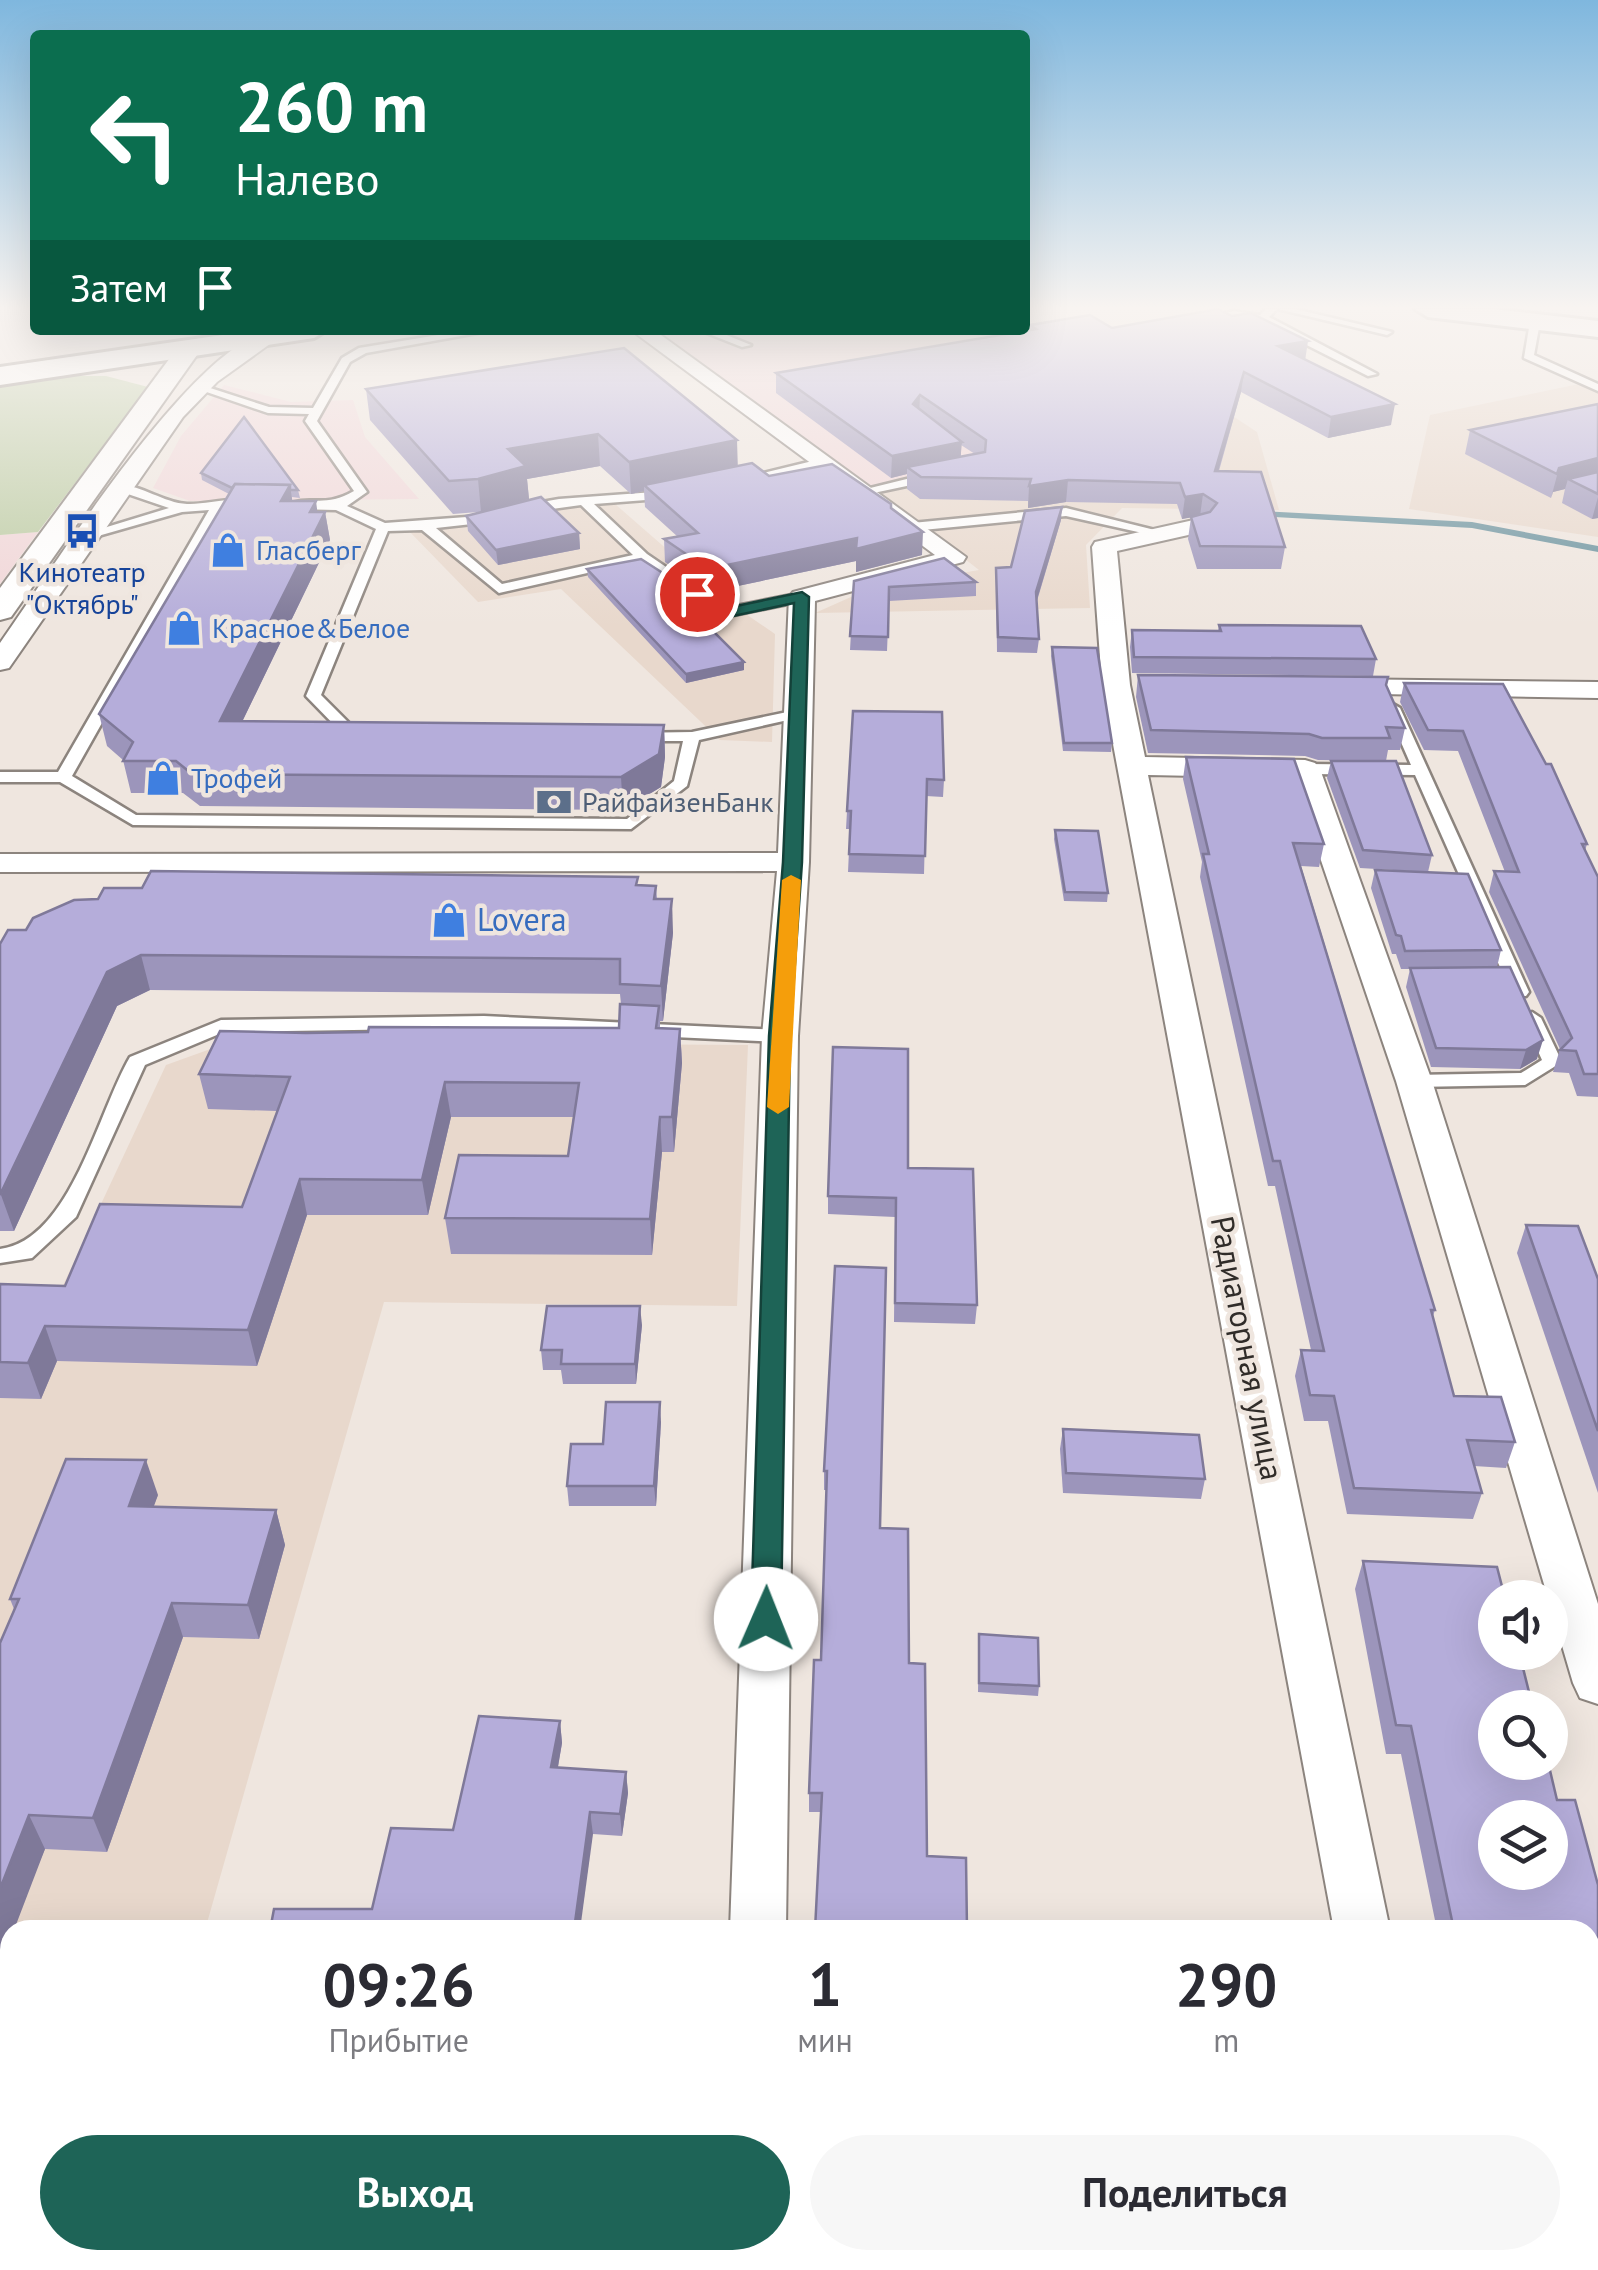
<!DOCTYPE html>
<html lang="ru">
<head>
<meta charset="utf-8">
<style>
  body { margin:0; font-family:"PT Sans",sans-serif; background:#f7f7f7; color:#2b2b33; height:100vh; display:flex; flex-direction:column; font-size:38px; white-space:nowrap }
  * { box-sizing:border-box; margin:0 }
  p { font-size:32px; color:#7c7c81 }
  .icon { flex:none; width:55px; height:55px; fill:none; stroke:currentColor; stroke-width:2; stroke-linecap:round; stroke-linejoin:round }
  .map { position:relative; flex:1; overflow:hidden }
  .drawer { position:absolute; left:0px; top:1920px; width:1600px; height:350px; display:flex; flex-direction:column; background:#fff; border-radius:30px 30px 0 0; box-shadow:0 10px 40px #0002 }
  .drawer>* { flex:none }
  .banner { position:absolute; left:30px; top:30px; width:1000px; height:305px; border-radius:10px; box-shadow:0 10px 40px #0002; background:#0b6e4f; color:#fff; overflow:hidden }
  .buttons { position:absolute; left:1478px; top:1580px; display:grid; gap:20px }
  .buttons a { display:grid; place-items:center; width:90px; height:90px; border-radius:50%; background:#fff; box-shadow:0 10px 40px #0002; font-size:50px }
  .pin { position:absolute; display:grid; place-items:center; width:85px; height:85px; color:#fff; margin:-42px; border:5px solid #fff; border-radius:50%; box-shadow:0 2px 10px #0007 }
  .me { position:absolute; width:110px; margin:-55px; rotate:1deg; stroke-linejoin:round; filter:drop-shadow(0 0 8px #0008) }
  .turn { display:flex; align-items:center; gap:35px; height:210px; padding:0 40px; font-size:45px }
  .turn .icon { width:130px; height:130px; stroke-width:2.5 }
  .turn b { display:block; font-size:70px; line-height:85px }
  .then { display:flex; align-items:center; height:95px; padding:0 40px; background:#0003; gap:20px; font-size:38px }
  .eta { display:flex; justify-content:space-evenly; align-items:center; height:170px; text-align:center }
  .eta b { font-size:60px; font-weight:600; line-height:70px }
  .cta { display:flex; gap:20px; margin-top:auto; padding:20px 40px }
  .cta a { flex:1; height:115px; border-radius:60px; background:#1e6457; color:#fff; font-size:40px; font-weight:600; line-height:115px; text-align:center }
  .cta a+a { background:#f7f7f7; color:#2b2b33 }
  .map>svg:first-child { display:block }
</style>
</head>
<body>
<div class="map">
<svg width="1598" height="2270" viewBox="0 0 1598 2270">
  <rect width="100%" height="100%" fill="#efe6df"/>
  <g fill="#f1d6d8">
    <polygon points="653,330 979,330 1017,351 1000,468 878,491"/>
    <polygon points="224,385 291,402 353,400 365,437 419,499 190,501 153,488 181,436"/>
    <polygon points="38,532 0,584 0,535"/>
  </g>
  <g fill="#e8d8cc">
    <polygon points="1172,376 1257,432 1279,510 1122,508 1086,545 1090,608 815,613 869,589 979,570 878,491 999,468"/>
    <polygon points="1598,380 1598,537 1409,509 1430,415"/>
    <polygon points="576,495 607,497 724,599 775,634 772,742 720,740 561,589 478,602 407,529"/>
    <polygon points="230,1042 748,1045 737,1306 384,1302 205,1930 10,1930 10,2260 111,2260 108,2270 0,2270 0,1297 58,1296 166,1065"/>
  </g>
  <polygon fill="#bbcba2" points="69,376 106,376 148,387 38,532 0,535 0,387"/>
  <g fill="none" stroke-linecap="round" stroke-linejoin="round">
    <polygon fill="#69919d" fill-rule="evenodd" points="1260,511 1472,522 1598,546 1598,552 1472,528 1257,516 1256,514"/>
    <defs>
      <g id="service">
        <polygon points="1266,309 1277,309 1269,317 1377,374 1368,376 1259,321 1234,317 1203,322 1198,319 1234,311 1260,315"/>
        <polygon points="1278,309 1295,309 1392,332 1387,335"/>
        <polygon points="1535,319 1540,322 1534,355 1598,384 1598,391 1524,358 1530,322"/>
        <path d="M469,330H494L366,353L350,362L317,421L367,492L347,506L385,523L494,515L496,518L490,522L436,528L502,584L633,555L581,505L523,513L517,509L519,506L559,499L668,491L674,495L672,498L594,504L647,554L726,608L802,593L809,597L807,600L724,617L640,561L499,593L422,530L388,531L321,695L353,727L367,732L359,737L344,735L306,696L376,529L336,510L293,509L287,505C309,494 324,509 354,491L305,421L309,414L268,413L195,388L204,386L269,407L313,408L342,358L359,348Z"/>
        <polygon points="699,330 714,330 751,345 742,347"/>
        <polygon points="825,458 829,459 829,465 740,484 734,480"/>
        <polygon points="931,473 937,477 935,480 864,495 858,491"/>
        <path d="M119,485C142,485 164,503 187,504C208,505 237,494 255,505L249,509L222,510L72,776L136,815L627,819L674,781L683,741H638L630,736L633,733L692,732L797,710L804,714L797,718L699,740L687,786L631,829L133,825L60,782H0V772H58L209,510L182,512L84,540V534L169,508L119,491Z"/>
        <polygon points="1066,508 1171,534 1165,538 1066,516 912,531 906,527 912,523"/>
        <polygon points="1393,704 1400,708 1529,992 1526,996 1514,996 1511,992 1415,775 1305,774 1297,769 1305,764 1411,765 1386,708"/>
        <polygon points="1532,1012 1541,1018 1562,1062 1525,1085 1414,1087 1404,1081 1414,1075 1521,1073 1542,1060 1523,1018"/>
        <path d="M484,1016L780,1030L789,1036L780,1042L484,1028L224,1032L145,1065L76,1217L32,1258L0,1263V1249C71,1240 98,1111 130,1057L221,1020Z"/>
      </g>
      <g id="minor">
        <polygon points="631,330 654,330 966,557 963,562 815,601 809,862 798,1036 786,1930 730,1930 762,1036 777,871 0,872 0,854 778,853 789,597 793,592 935,555"/>
        <path d="M267,331L277,337L274,341L217,382L183,417L9,668L0,670V643C52,570 186,354 267,331Z"/>
        <polygon points="1198,519 1210,526 1206,531 1117,551 1130,685 1145,757 1305,760 1315,763 1320,769 1432,1081 1598,1604 1598,1704 1580,1698 1573,1683 1396,1081 1293,778 1148,775 1390,1930 1334,1930 1102,685 1092,547 1095,542"/>
        <polygon points="1336,679 1598,682 1598,698 1326,693 1322,687 1326,681"/>
        <polygon points="720,2260 782,2260 782,2270 718,2270"/>
        <polygon points="1396,2260 1458,2260 1461,2270 1397,2270"/>
      </g>
      <polygon id="tertiary" points="190,341 202,348 11,617 0,620 0,588 181,343"/>
      <g id="secondary">
        <polygon points="1415,309 1493,309 1598,321 1598,337 1428,317"/>
        <polygon points="258,330 327,330 314,338 0,385 0,367"/>
      </g>
    </defs>
    <use href="#service" stroke="#8c847e" stroke-width="5"/>
    <use href="#minor" stroke="#8c847e" stroke-width="4"/>
    <use href="#tertiary" stroke="#8c847e" stroke-width="4"/>
    <use href="#secondary" stroke="#8c847e" stroke-width="6"/>
    <use href="#service" fill="#fff" fill-rule="evenodd"/>
    <use href="#minor" fill="#fff" fill-rule="evenodd"/>
    <use href="#tertiary" fill="#fff" fill-rule="evenodd"/>
    <use href="#secondary" fill="#fff" fill-rule="evenodd"/>
  </g>
  <g fill="#9c95bb" fill-rule="evenodd">
    <path d="M1030,325L1112,328L1305,360L1391,425L1328,438L1241,392L1219,471L1285,547L1281,569H1197L1188,539L1191,517L1182,519L1177,504L1066,502L1028,508V501L920,499L907,489V474L891,478L776,393V373L1030,330ZM961,445L975,454L961,457Z"/>
    <polygon points="624,348 738,466 769,476 891,508 922,555 856,572 856,561 709,592 665,562 664,539 678,537 645,507 644,491 631,494 600,466 527,479 529,499 579,533 580,549 498,565 468,531 466,516 478,512 453,514 370,420 366,389"/>
    <polygon points="1598,404 1598,518 1592,519 1562,503 1565,489 1553,492 1551,498 1465,454 1470,430"/>
    <polygon points="201,473 298,490 300,498 292,497 292,501 318,512 325,512 330,540 242,722 664,725 665,757 661,787 623,810 200,806 183,793 131,793 123,760 107,746 99,714 229,494 202,480"/>
    <polygon points="1061,520 1037,601 1039,639 1037,653 997,652 996,568 1011,567"/>
    <polygon points="587,569 686,588 687,597 680,598 744,662 744,670 686,683 588,577"/>
    <polygon points="854,581 976,582 976,596 889,601 887,651 850,650"/>
    <polygon points="1219,625 1376,659 1373,676 1132,673 1130,647 1132,630 1218,631"/>
    <polygon points="1052,647 1112,743 1111,752 1063,751 1051,656"/>
    <polygon points="1138,675 1386,685 1405,728 1400,750 1388,750 1386,761 1318,760 1305,756 1148,753 1136,697"/>
    <polygon points="1404,683 1503,684 1587,844 1585,851 1598,877 1598,1097 1577,1096 1569,1073 1553,1072 1560,1049 1489,892 1494,871 1505,872 1458,751 1424,750 1400,702"/>
    <polygon points="853,711 944,780 943,797 926,796 924,874 848,872 850,829 846,829 847,811"/>
    <polygon points="1186,757 1324,844 1319,867 1301,866 1435,1310 1433,1316 1454,1396 1515,1442 1506,1468 1474,1466 1482,1493 1473,1519 1347,1514 1328,1421 1304,1421 1295,1376 1301,1350 1311,1350 1275,1186 1268,1186 1200,877 1202,862 1183,779"/>
    <polygon points="1331,761 1432,855 1428,872 1360,868 1327,778"/>
    <polygon points="1055,830 1108,893 1107,902 1064,901 1054,839"/>
    <polygon points="1375,870 1501,950 1497,967 1537,1059 1520,1069 1431,1067 1406,987 1410,969 1401,969 1396,954 1392,954 1371,888"/>
    <polygon points="638,885 656,886 657,899 673,933 663,1021 660,1021 660,1028 680,1029 682,1063 674,1152 662,1152 652,1255 451,1254 445,1218 568,1156 573,1117 451,1117 428,1215 307,1215 257,1366 57,1361 41,1399 0,1398 0,1284 65,1286 242,1207 277,1111 208,1109 199,1074 306,1033 619,1028 621,1004 620,994 150,990 117,1006 14,1231 0,1231 0,944 26,930"/>
    <polygon points="908,1168 977,1305 975,1324 894,1322 895,1217 828,1214 828,1196"/>
    <polygon points="1526,1225 1598,1279 1598,1493 1517,1253"/>
    <polygon points="835,1266 880,1528 909,1663 927,1856 821,1812 809,1812 809,1793 821,1660 827,1490 824,1490 824,1471"/>
    <polygon points="642,1325 636,1384 563,1384 561,1370 543,1370 541,1350"/>
    <polygon points="661,1422 656,1506 569,1506 567,1486 603,1444"/>
    <polygon points="1063,1429 1205,1479 1201,1499 1063,1493 1060,1449"/>
    <polygon points="158,1495 153,1507 276,1510 285,1545 259,1639 183,1637 107,1852 45,1849 10,1930 10,1940 0,1966 0,1643 14,1609 10,1599"/>
    <polygon points="1363,1561 1557,1800 1598,1885 1598,2037 1590,2037 1590,1930 1437,1930 1401,1754 1386,1754 1355,1589"/>
    <polygon points="979,1634 1039,1686 1038,1696 978,1692"/>
    <polygon points="560,1721 562,1743 558,1767 626,1772 628,1793 622,1836 593,1834 372,1909 453,1830"/>
    <polygon points="918,2260 1166,2260 1163,2270 918,2270"/>
    <polygon points="1484,2260 1590,2260 1598,2270 1486,2270"/>
  </g>
  <g fill="#7f7999">
    <polygon points="1308,341 1305,361 1278,346"/>
    <polygon points="1244,372 1241,392 1212,493 1215,471"/>
    <polygon points="920,395 919,416 913,404"/>
    <polygon points="1395,404 1391,425 1328,438 1331,417"/>
    <polygon points="598,434 600,466 527,479 529,499 481,512 478,479 508,449"/>
    <polygon points="737,440 738,472 644,485 644,491 631,494 629,462"/>
    <polygon points="962,442 960,463 907,467 907,474 891,478 892,456"/>
    <polygon points="1598,458 1598,481 1568,479 1565,489 1553,492 1551,498 1559,468"/>
    <polygon points="1068,480 1066,502 1028,508 1029,486"/>
    <polygon points="290,485 294,513 281,501"/>
    <polygon points="1203,494 1200,516 1182,519 1185,497"/>
    <polygon points="1598,497 1598,518 1592,519"/>
    <polygon points="316,501 319,524 325,512 330,540 227,753 220,721"/>
    <polygon points="1062,507 1061,520 1035,606 1036,592"/>
    <polygon points="923,532 922,555 856,572 856,561 709,592 708,569 857,538"/>
    <polygon points="579,533 580,549 498,565 496,550"/>
    <polygon points="686,588 687,597 674,599 673,591"/>
    <polygon points="744,662 744,670 686,683 686,674"/>
    <polygon points="664,725 665,757 661,787 623,810 621,777"/>
    <polygon points="672,899 673,933 663,1021 661,986"/>
    <polygon points="141,955 150,990 117,1006 14,1231 1,1195 107,972"/>
    <polygon points="680,1029 682,1063 674,1152 672,1117"/>
    <polygon points="1543,1040 1537,1059 1520,1069 1526,1050"/>
    <polygon points="445,1082 451,1117 428,1215 422,1180"/>
    <polygon points="660,1117 662,1152 652,1255 650,1219"/>
    <polygon points="300,1179 307,1215 257,1366 248,1330"/>
    <polygon points="640,1306 642,1325 636,1384 635,1364"/>
    <polygon points="45,1326 57,1361 41,1399 28,1363"/>
    <polygon points="660,1402 661,1422 656,1506 654,1486"/>
    <polygon points="146,1460 158,1495 141,1541 129,1506"/>
    <polygon points="276,1510 285,1545 259,1639 248,1605"/>
    <polygon points="172,1603 183,1637 107,1852 93,1818"/>
    <polygon points="560,1721 562,1743 554,1789 551,1767"/>
    <polygon points="626,1772 628,1793 622,1836 620,1814"/>
    <polygon points="590,1812 593,1834 580,1930 574,1930"/>
    <polygon points="29,1815 45,1849 14,1930 10,1930 10,1940 0,1966 0,1889"/>
    <polygon points="369,2260 379,2260 377,2270 367,2270"/>
  </g>
  <g fill="#b5adda" stroke="#7f7999" stroke-width="2.5" fill-rule="evenodd">
    <polygon points="1218,309 1232,316 1251,313 1308,341 1278,346 1395,404 1331,417 1244,372 1215,471 1261,472 1285,547 1200,546 1191,517 1210,512 1217,503 1203,494 1185,497 1180,483 1068,480 1029,486 1031,479 921,477 907,467 985,452 986,440 920,395 913,404 962,442 892,456 776,373 1036,329 1030,325 1090,315 1112,328"/>
    <polygon points="624,348 737,440 629,462 598,434 508,449 526,466 478,479 449,481 366,389"/>
    <polygon points="1598,404 1598,458 1559,468 1557,474 1470,430"/>
    <polygon points="244,417 298,490 290,490 290,485 235,484 232,488 201,473"/>
    <polygon points="752,463 769,476 832,464 891,504 891,508 923,532 856,549 857,538 708,569 664,539 698,533 644,485"/>
    <polygon points="1598,472 1598,494 1568,479"/>
    <polygon points="235,484 290,485 281,501 316,501 310,512 325,512 220,721 664,725 659,754 621,777 192,774 176,761 123,761 133,742 99,714"/>
    <polygon points="541,497 579,533 496,550 466,516"/>
    <polygon points="1062,507 1036,592 1039,639 998,637 996,568 1011,567 1025,511"/>
    <polygon points="944,558 976,582 889,587 888,637 850,636 854,581"/>
    <polygon points="641,559 686,588 673,591 744,662 686,674 587,569"/>
    <polygon points="1219,625 1361,626 1376,659 1134,657 1132,630 1221,631"/>
    <polygon points="1052,647 1097,648 1112,743 1064,743"/>
    <polygon points="1138,675 1388,677 1386,685 1405,728 1386,727 1390,738 1322,738 1309,734 1151,730"/>
    <polygon points="1404,683 1503,684 1546,764 1551,764 1587,844 1582,844 1598,877 1598,1074 1584,1074 1576,1051 1560,1050 1572,1038 1494,871 1519,872 1463,731 1428,730"/>
    <polygon points="853,711 942,712 944,780 927,779 925,856 849,854 851,811 847,811"/>
    <polygon points="1186,757 1294,759 1324,844 1293,843 1435,1310 1431,1310 1454,1396 1501,1397 1515,1442 1467,1440 1482,1493 1354,1488 1334,1396 1310,1395 1301,1350 1324,1351 1280,1161 1273,1161 1203,854 1209,854"/>
    <polygon points="1331,761 1396,761 1432,855 1363,850"/>
    <polygon points="1055,830 1098,831 1108,893 1065,892"/>
    <polygon points="1375,870 1468,874 1501,950 1405,951 1401,936 1396,935"/>
    <polygon points="151,871 638,877 636,885 656,886 654,899 672,899 661,986 620,984 620,959 141,955 107,972 0,1195 0,944 8,930 26,930 33,918 74,900 98,899 104,888 142,888"/>
    <polygon points="1510,967 1543,1040 1526,1050 1436,1048 1410,968"/>
    <polygon points="620,1004 659,1006 656,1028 680,1029 672,1117 660,1117 650,1219 445,1218 459,1155 568,1156 579,1083 445,1082 422,1180 300,1179 248,1330 45,1326 28,1363 0,1362 0,1284 65,1286 100,1204 242,1207 290,1077 199,1074 220,1031 306,1033 368,1032 369,1027 619,1028"/>
    <polygon points="833,1047 908,1049 908,1168 973,1169 977,1305 895,1303 896,1198 828,1196"/>
    <polygon points="1526,1225 1578,1226 1598,1279 1598,1431"/>
    <polygon points="835,1266 886,1268 880,1528 908,1529 909,1663 925,1664 927,1856 966,1858 967,1930 815,1930 822,1793 809,1793 814,1660 821,1660 827,1471 824,1471"/>
    <polygon points="547,1306 640,1306 635,1364 561,1364 562,1350 541,1350"/>
    <polygon points="606,1402 660,1402 654,1486 567,1486 571,1444 603,1444"/>
    <polygon points="1063,1429 1199,1435 1205,1479 1066,1473"/>
    <polygon points="66,1459 146,1460 129,1506 276,1510 248,1605 172,1603 93,1818 29,1815 0,1889 0,1643 19,1599 10,1599"/>
    <path d="M1363,1561L1497,1567L1505,1598H1495V1652H1519L1533,1708H1495V1762H1548L1557,1800H1575L1598,1885V2010L1590,2009V1930H1454L1411,1726L1396,1725ZM1495,1818H1550V1872H1495Z"/>
    <polygon points="979,1634 1038,1638 1039,1686 979,1683"/>
    <polygon points="479,1716 560,1721 551,1767 626,1772 620,1814 590,1812 574,1930 270,1930 274,1909 372,1909 391,1828 453,1830"/>
    <polygon points="1590,2140 1598,2141 1598,2270 1505,2270 1503,2260 1590,2260"/>
    <polygon points="185,2260 369,2260 367,2270 182,2270"/>
    <rect x="925" y="2260" width="196" height="10"/>
  </g>
  <linearGradient id="sky" x2="0" y2="1"><stop stop-color="#7fb7de"/><stop offset="0.49" stop-color="#f8f4f1"/><stop offset="1" stop-color="#f8f4f1" stop-opacity="0"/></linearGradient>
  <rect width="1598" height="627" fill="url(#sky)"/>
  <polygon fill="#1e6457" stroke="#144139" stroke-width="2.5" points="691,591 702,591 727,608 802,592 809,597 802,862 790,1036 781,1619 776,1628 766,1631 756,1628 751,1619 769,1036 783,862 794,603 724,618 691,598"/>
  <polygon fill="#f59e0b" points="791,875 801,880 789,1107 778,1114 767,1107 782,880"/>
  <defs>
    <symbol id="bus-bare" viewBox="-9 -9 18 18"><path d="M-5-6H5V4H4V6H2V4H-2V6H-4V4H-5ZM-3.5-4V0h7V-4ZM-3.5 1.2v1.5H-2V1.2ZM2 1.2v1.5H3.5V1.2Z" fill="#1a4fb4" stroke="#efe6df" stroke-width="2.5" paint-order="stroke"/></symbol>
    <symbol id="shop-bare" viewBox="-9 -9 18 18"><path d="M-5-2.5h2.3a2.7 3.5 0 0 1 5.4 0H5L5.5 6h-11ZM-1.5-2.5h3a1.5 2.3 0 0 0-3 0Z" fill="#3f7fe0" stroke="#efe6df" stroke-width="2.5" paint-order="stroke"/></symbol>
    <symbol id="bank-bare" viewBox="-9 -9 18 18"><path d="M-6-4H6V4H-6ZM0-2.3a2.3 2.3 0 1 0 0 4.6a2.3 2.3 0 1 0 0-4.6Z" fill="#5c6f8a" stroke="#efe6df" stroke-width="2.5" paint-order="stroke"/></symbol>
  </defs>
  <g fill-rule="evenodd">
    <use href="#bus-bare" x="57" y="506" width="50" height="50"/>
    <use href="#shop-bare" x="203" y="525" width="50" height="50"/>
    <use href="#shop-bare" x="159" y="603" width="50" height="50"/>
    <use href="#shop-bare" x="138" y="753" width="50" height="50"/>
    <use href="#bank-bare" x="529" y="777" width="50" height="50"/>
    <use href="#shop-bare" x="424" y="895" width="50" height="50"/>
  </g>
  <g text-anchor="middle" stroke-width="9" stroke-linejoin="round" paint-order="stroke">
    <g font-size="28" fill="#366cbe" stroke="#efe6df" text-anchor="start">
      <text x="256" y="560">Гласберг</text>
      <text x="212" y="638">Красное&amp;Белое</text>
      <text x="191" y="788">Трофей</text>
    </g>
    <g font-size="28" fill="#164399" stroke="#efe6df">
      <text x="82" y="582">Кинотеатр<tspan x="82" dy="32">"Октябрь"</tspan></text>
    </g>
    <g font-size="28" fill="#4e5e75" stroke="#efe6df" text-anchor="start">
      <text x="582" y="812">РайфайзенБанк</text>
    </g>
    <g font-size="32" fill="#366cbe" stroke="#efe6df" text-anchor="start">
      <text x="477" y="931">Lovera</text>
    </g>
    <g font-size="32" fill="#302c29" stroke="#efe6df">
      <text transform="translate(1247 1348) rotate(79)" y="11">Радиаторная улица</text>
    </g>
  </g>
</svg>
<div class="buttons">
<a><svg class="icon" aria-label="sound" viewBox="0 0 24 24"><path d="M4 9h4l5-4v14l-5-4H4zM17 9q2 3 0 6"/></svg></a>
<a><svg class="icon" aria-label="search" viewBox="0 0 24 24"><circle cx="10" cy="10" r="6"/><path d="M15 15l6 6"/></svg></a>
<a><svg class="icon" aria-label="layers" viewBox="0 0 24 24"><path d="M12 4l9 5-9 5-9-5zM3 14l9 5 9-5"/></svg></a>
</div>
<div class="pin" style="left:697px;top:594px;background:#d93025"><svg class="icon" aria-label="arrive" viewBox="0 0 24 24"><path d="M6 21V4h12l-3 4 3 4H6"/></svg></div>
<svg class="me" style="left:766px;top:1619px" viewBox="-20 -20 40 40"><circle r="19" fill="#fff"/><path d="M0-13L10 11 0 6-10 11z" fill="#1e6457"/></svg>
<div class="banner">
<div class="turn"><svg class="icon" aria-label="left" viewBox="0 0 24 24"><path d="M17 20v-9H6M10 6l-5 5 5 5"/></svg><div><b>260 m</b>Налево</div></div>
<div class="then">Затем<svg class="icon" aria-label="arrive" viewBox="0 0 24 24"><path d="M6 21V4h12l-3 4 3 4H6"/></svg></div>
</div>
<section class="drawer">
<div class="eta">
<div><b>09:26</b><p>Прибытие</p></div>
<div><b>1</b><p>мин</p></div>
<div><b>290</b><p>m</p></div>
</div>
<div class="cta"><a>Выход</a><a>Поделиться</a></div>
</section>
</div>
</body>
</html>
